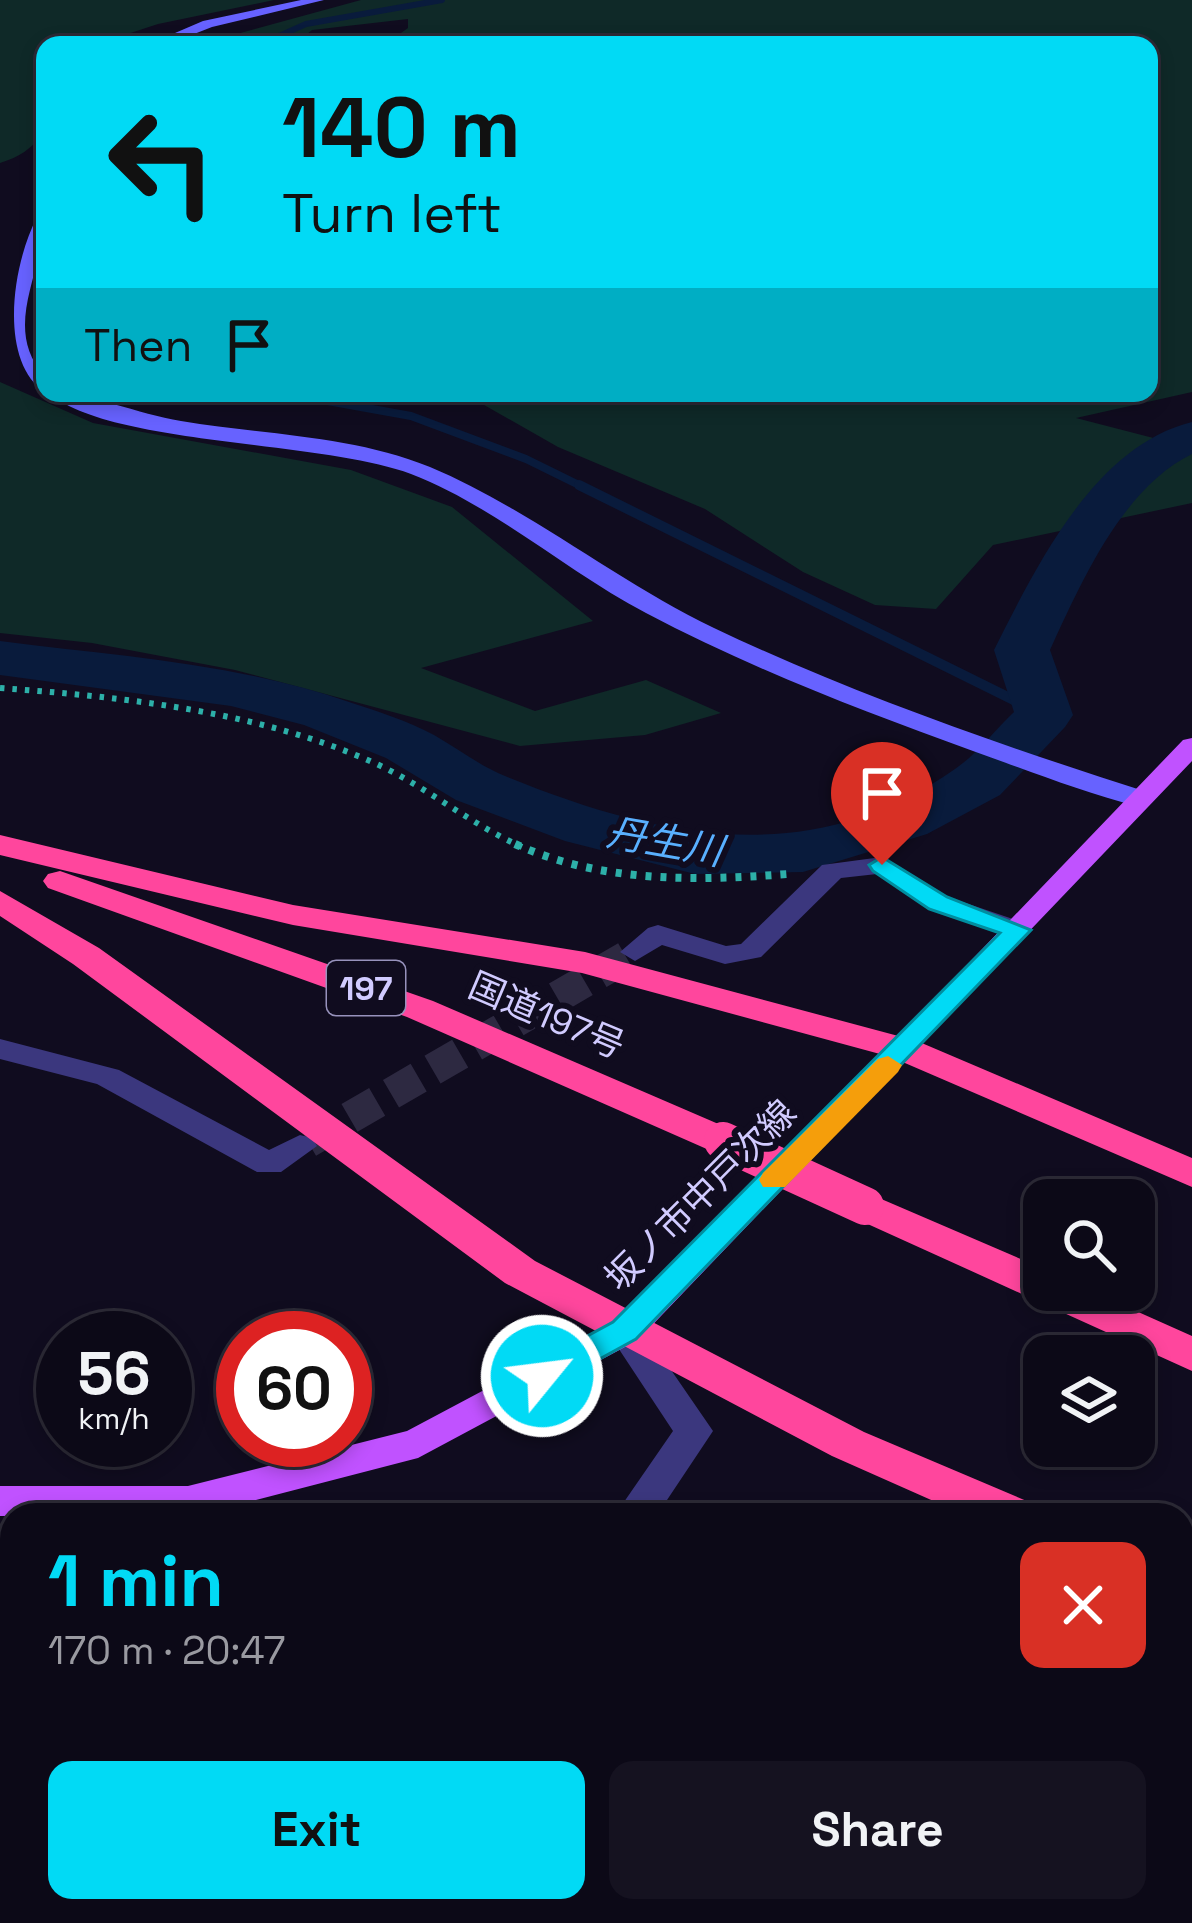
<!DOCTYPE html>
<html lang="en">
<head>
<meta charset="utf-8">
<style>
  body { margin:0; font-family:"Space Grotesk","Noto Sans JP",sans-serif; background:#151220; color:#f1f3f6; height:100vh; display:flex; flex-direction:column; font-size:45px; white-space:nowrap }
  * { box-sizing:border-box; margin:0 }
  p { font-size:39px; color:#9a9aa1 }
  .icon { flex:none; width:66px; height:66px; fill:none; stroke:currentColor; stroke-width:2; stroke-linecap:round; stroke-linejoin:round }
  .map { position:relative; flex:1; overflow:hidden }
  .drawer { position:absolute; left:0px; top:1503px; width:1194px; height:420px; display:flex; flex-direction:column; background:#0c0917; border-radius:36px 36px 0 0; box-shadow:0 6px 18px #0003,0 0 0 3px #2c2a36 }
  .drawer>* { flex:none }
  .guide { position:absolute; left:36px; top:36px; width:1122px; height:366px; border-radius:24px; box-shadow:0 6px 18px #0003,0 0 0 3px #2c2a36; background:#01daf5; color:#111; overflow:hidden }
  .fabs { position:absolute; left:1023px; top:1179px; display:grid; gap:24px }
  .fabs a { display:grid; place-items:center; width:132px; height:132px; border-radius:24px; background:#0c0917; box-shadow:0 6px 18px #0003,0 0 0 3px #2c2a36; font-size:60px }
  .speed { position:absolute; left:36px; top:1311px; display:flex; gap:24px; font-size:60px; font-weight:700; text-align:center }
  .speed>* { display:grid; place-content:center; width:156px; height:156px; border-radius:50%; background:#0c0917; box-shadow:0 6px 18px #0003,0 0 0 3px #2c2a36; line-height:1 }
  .speed small { font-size:30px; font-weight:400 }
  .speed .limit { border:18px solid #d22; background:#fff; color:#111 }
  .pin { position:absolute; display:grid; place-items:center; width:102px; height:102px; color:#fff; margin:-123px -51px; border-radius:50% 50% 50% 0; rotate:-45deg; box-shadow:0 0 12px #0007 }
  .pin .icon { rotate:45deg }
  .me { position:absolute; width:132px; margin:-66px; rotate:61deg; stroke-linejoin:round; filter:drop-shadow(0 0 9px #0008) }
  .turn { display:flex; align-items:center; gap:42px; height:252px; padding:0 48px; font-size:54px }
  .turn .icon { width:156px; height:156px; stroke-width:2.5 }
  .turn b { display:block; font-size:84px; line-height:102px }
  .then { display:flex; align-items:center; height:114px; padding:0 48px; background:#0003; gap:24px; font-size:45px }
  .round { display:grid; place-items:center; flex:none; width:126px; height:126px; border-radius:24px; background:#151220 }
  .summary { display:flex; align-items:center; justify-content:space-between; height:204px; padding:0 48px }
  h1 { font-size:72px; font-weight:700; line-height:90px; color:#01daf5 }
  .cta { display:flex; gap:24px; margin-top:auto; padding:24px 48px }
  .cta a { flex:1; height:138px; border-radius:24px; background:#01daf5; color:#111; font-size:48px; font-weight:700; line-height:138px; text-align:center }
  .cta a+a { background:#151220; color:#f1f3f6 }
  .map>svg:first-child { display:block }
</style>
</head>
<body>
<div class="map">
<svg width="1192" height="1923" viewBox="0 0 1192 1923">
  <rect width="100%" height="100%" fill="#100c1f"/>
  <g fill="#0f2928">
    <path d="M0,0H274L158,24L94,45H45C45,101 63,143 0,163Z"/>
    <polygon points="361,0 1192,0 1192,392 1076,418 1192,448 1192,503 993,545 936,609 875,605 803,572 705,509 558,447 463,393 1149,393 1149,45 384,45 408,28 408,19 312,30 294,45 197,45"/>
    <polygon points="0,382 93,423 351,470 452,507 593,621 421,668 535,711 646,680 721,713 645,735 520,746 235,670 92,643 0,633"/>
    <polygon points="1192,1732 1192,1923 783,1923 805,1911 1182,1911 1182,1737"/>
  </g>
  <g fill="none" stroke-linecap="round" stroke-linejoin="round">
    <polyline stroke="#091b3c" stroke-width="6" points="259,45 306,24 442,0"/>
    <polyline stroke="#091b3c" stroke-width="8" points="283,393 411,416 526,459 585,488"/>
    <polyline stroke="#091b3c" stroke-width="10" points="579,485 1044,715"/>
    <path fill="#091b3c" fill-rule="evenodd" d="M1192,422V454C1122,488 1081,583 1050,650L1073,715L1065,727L1000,795L927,834L803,872L695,874L565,841L456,800L386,758L304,725L231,706L0,675V641C116,656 238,663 349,702C377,711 408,721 434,735C457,748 480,766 505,776C657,838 810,872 955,769C977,754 995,730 1014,712L994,650C1036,567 1094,446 1192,422Z"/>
    <polyline stroke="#2d2941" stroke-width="32" stroke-dasharray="32 16" stroke-linecap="butt" points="308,1142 635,952"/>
    <path stroke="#2db0a9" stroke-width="6" stroke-dasharray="4.5 8" stroke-linecap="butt" d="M0,688C123,697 255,711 370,761C423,784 468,823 522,847"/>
    <path stroke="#2db0a9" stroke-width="8" stroke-dasharray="6 9" stroke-linecap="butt" d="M515,844C601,883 696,881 788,874"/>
    <g fill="#3b377e" fill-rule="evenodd">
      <polygon points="882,857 948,897 1028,924 1033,930 1018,939 928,909 877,874 841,878 761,957 725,964 662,945 635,961 620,952 648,928 658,925 726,946 741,944 822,865"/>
      <polygon points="0,1039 119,1070 269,1150 300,1135 312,1138 317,1146 281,1172 257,1172 97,1084 0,1059"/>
      <polygon points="625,1318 638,1322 713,1431 657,1515 615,1515 673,1431 607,1331 612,1322"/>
      <polygon points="12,1696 12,1734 0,1738 0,1700"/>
    </g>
    <g fill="#6762ff" fill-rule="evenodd">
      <polygon points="301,0 324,0 212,27 166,45 147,45 203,21"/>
      <path d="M45,212C45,273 0,326 45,377V392C0,363 10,270 37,217Z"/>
      <path d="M49,393C93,393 137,414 181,421C265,435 351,435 430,467C530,509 616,581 714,628C853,694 1000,745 1147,792L1151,798L1137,806C1081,792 1027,770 973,751C862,711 750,668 646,613C566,571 496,507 411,474C320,440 111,446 49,393Z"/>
    </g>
    <polygon fill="#c052ff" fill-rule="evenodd" points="1192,738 1192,761 638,1340 418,1458 198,1515 0,1516 0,1486 188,1486 407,1431 612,1322 893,1042 1183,740"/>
    <g fill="#ff469d" fill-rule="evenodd">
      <polygon points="0,835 293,905 585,952 917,1041 1192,1158 1192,1187 891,1057 582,973 293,925 0,855"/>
      <polygon points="60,871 433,1001 737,1132 743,1141 737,1150 709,1150 407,1017 48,888 43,881 48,874"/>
      <polygon points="0,891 99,948 535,1261 864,1432 1029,1502 1036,1515 965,1515 832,1456 505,1283 73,964 0,916"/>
      <polygon points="865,1192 1044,1269 1044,1290 1089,1290 1192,1336 1192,1371 850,1216 844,1206 850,1196"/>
      <polygon points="1182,1560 1192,1563 1192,1604 1182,1601"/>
    </g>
    <polyline stroke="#ff469d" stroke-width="38" points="723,1141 865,1206"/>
  </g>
  <polygon fill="#01daf5" stroke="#018e9f" stroke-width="3" points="882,857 947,897 1031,930 636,1339 554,1384 530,1384 525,1376 530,1367 613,1322 1000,933 929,909 873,871 869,865"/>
  <polygon fill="#f59e0b" points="888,1056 902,1065 898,1072 785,1187 763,1187 759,1180 763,1173 878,1059"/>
  <g text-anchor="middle" stroke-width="12" stroke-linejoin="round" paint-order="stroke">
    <rect fill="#100c1f" stroke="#9792bc" stroke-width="3" x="327" y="961" width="78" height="54" rx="9"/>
    <g font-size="33" font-weight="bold" fill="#d1cbff">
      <text x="366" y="1000">197</text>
    </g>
    <g font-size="36" fill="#d1cbff" stroke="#100c1f">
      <text transform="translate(547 1015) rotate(23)" y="13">国道197号</text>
      <text transform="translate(700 1195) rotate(-45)" y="13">坂ノ市中戸次線</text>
    </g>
    <g font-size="39" font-style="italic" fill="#59b0ff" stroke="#100c1f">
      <text transform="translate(665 841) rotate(10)" y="14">丹生川</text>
    </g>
  </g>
</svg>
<div class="fabs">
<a><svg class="icon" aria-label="search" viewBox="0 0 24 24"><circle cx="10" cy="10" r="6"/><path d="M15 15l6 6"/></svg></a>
<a><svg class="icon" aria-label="layers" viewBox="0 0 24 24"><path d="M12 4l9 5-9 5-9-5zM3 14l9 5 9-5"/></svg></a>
</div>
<div class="speed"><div>56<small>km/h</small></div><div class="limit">60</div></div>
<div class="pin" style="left:882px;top:865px;background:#d93025"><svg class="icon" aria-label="arrive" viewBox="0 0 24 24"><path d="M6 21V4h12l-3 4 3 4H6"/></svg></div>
<svg class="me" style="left:542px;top:1376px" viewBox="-20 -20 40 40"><circle r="17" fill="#01daf5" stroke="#fff" stroke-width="3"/><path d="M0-11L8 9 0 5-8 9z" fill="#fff"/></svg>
<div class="guide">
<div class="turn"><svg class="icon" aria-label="left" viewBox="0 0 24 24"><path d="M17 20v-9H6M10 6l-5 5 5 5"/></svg><div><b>140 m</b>Turn left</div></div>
<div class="then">Then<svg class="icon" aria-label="arrive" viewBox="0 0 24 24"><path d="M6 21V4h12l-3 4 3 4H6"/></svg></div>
</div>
<section class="drawer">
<div class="summary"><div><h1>1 min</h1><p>170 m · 20:47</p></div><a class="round" style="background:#d93025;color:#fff"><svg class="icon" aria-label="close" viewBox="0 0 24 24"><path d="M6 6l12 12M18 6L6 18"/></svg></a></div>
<div class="cta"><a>Exit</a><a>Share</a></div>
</section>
</div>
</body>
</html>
